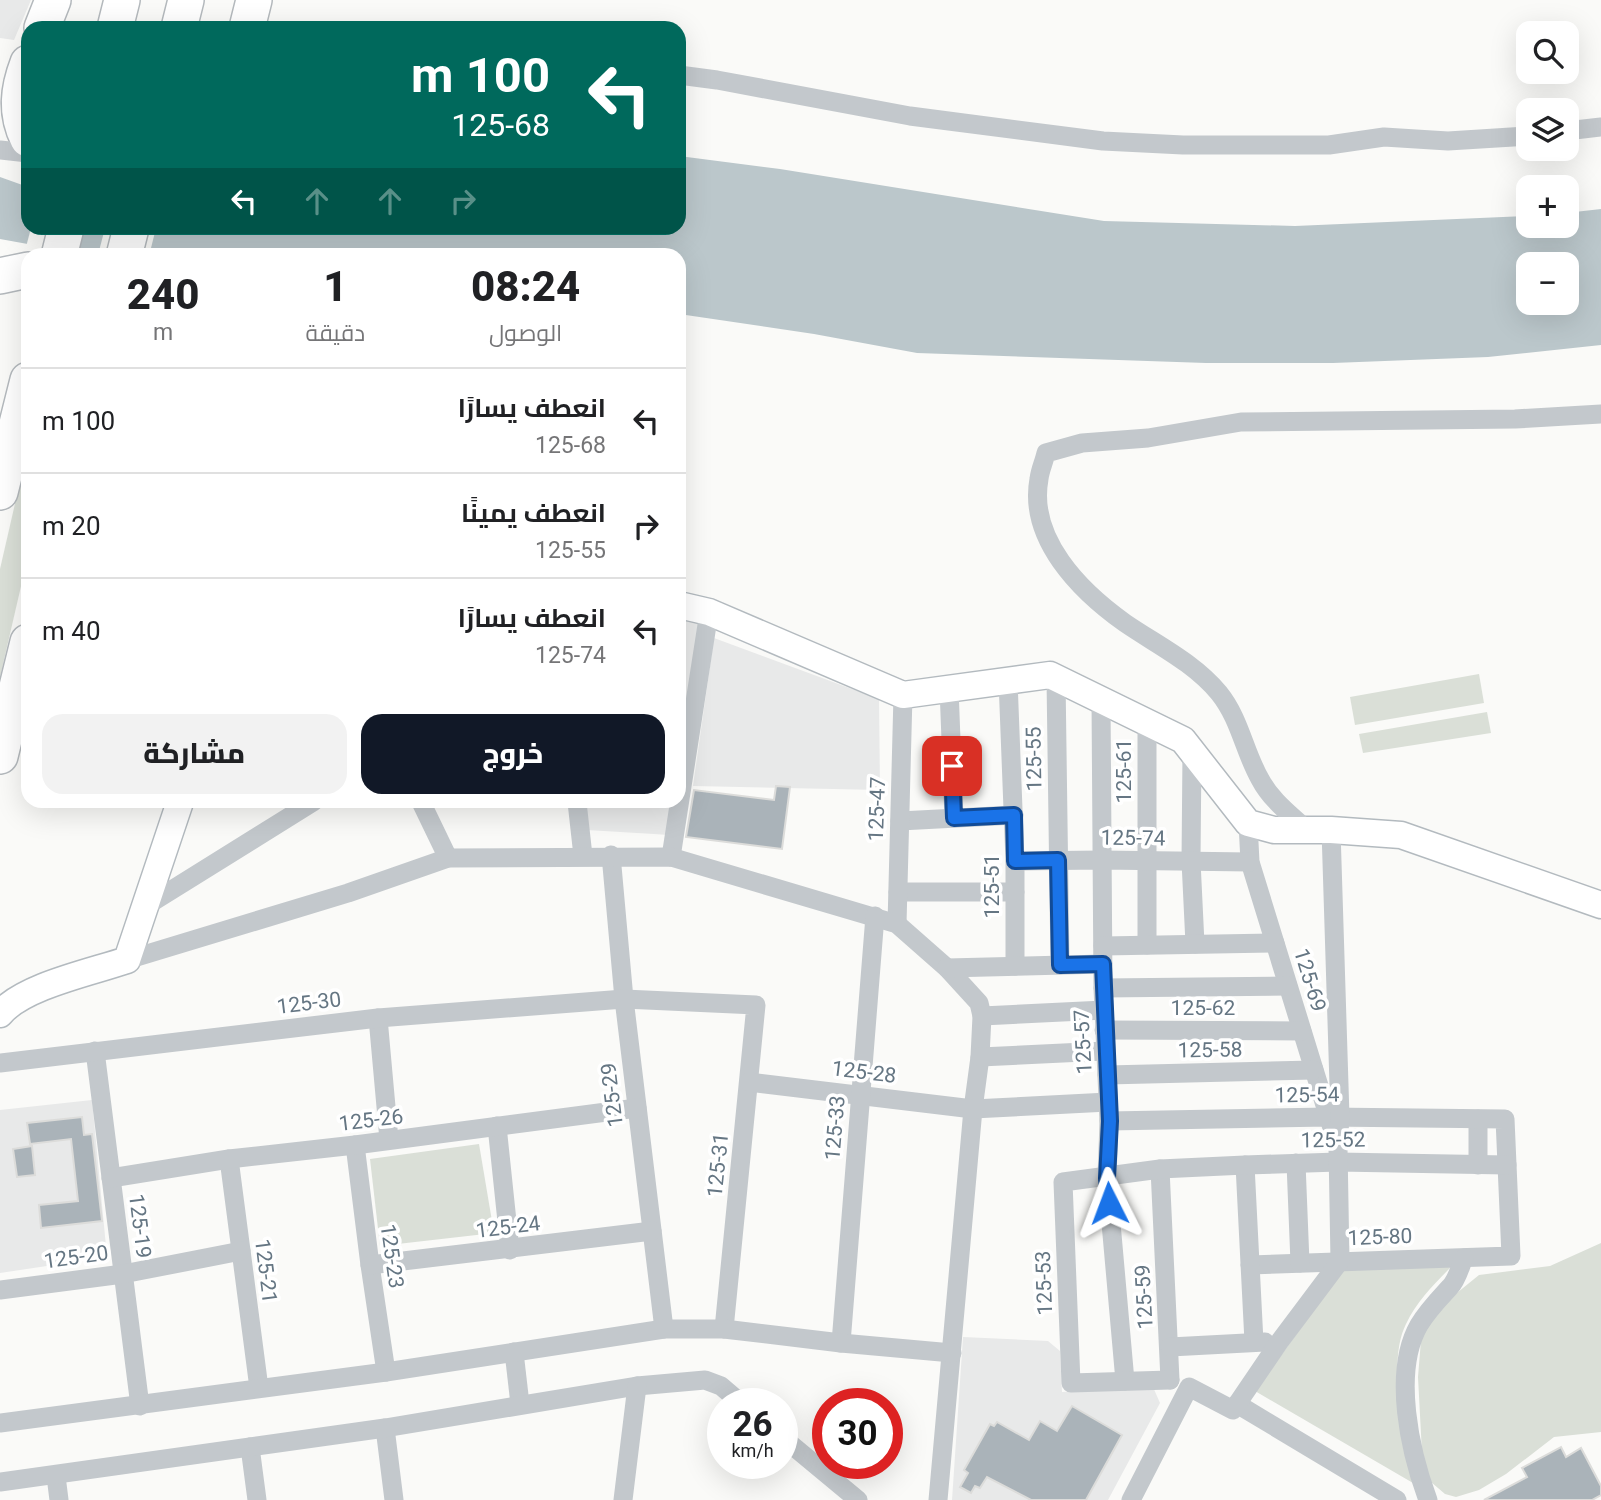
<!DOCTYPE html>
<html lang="ar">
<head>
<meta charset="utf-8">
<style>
  body { margin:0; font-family:Roboto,Cairo,sans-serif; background:#f2f2f2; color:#202124; direction:rtl; height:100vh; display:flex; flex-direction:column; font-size:26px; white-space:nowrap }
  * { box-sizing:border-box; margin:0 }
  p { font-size:23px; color:#757577 }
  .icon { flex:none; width:38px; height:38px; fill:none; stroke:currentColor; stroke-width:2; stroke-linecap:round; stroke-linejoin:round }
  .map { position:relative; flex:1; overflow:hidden; direction:ltr }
  .details { position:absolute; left:21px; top:248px; width:665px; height:560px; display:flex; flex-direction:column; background:#fff; border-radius:21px; box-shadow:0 7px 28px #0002; direction:rtl }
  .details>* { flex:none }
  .top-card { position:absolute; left:21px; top:21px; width:665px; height:214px; border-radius:21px; box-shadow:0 7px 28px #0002; direction:rtl; background:#00695c; color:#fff; overflow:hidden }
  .buttons { position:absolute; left:1516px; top:21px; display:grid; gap:14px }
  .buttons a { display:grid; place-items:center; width:63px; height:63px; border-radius:14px; background:#fff; box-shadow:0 7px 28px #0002; font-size:35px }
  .speed { position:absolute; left:707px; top:1388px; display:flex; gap:14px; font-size:35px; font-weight:700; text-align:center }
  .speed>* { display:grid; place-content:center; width:91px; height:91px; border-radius:50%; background:#fff; box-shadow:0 7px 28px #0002; line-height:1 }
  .speed small { font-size:18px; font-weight:400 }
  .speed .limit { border:10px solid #d22; background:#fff; color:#111 }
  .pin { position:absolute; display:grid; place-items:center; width:60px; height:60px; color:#fff; margin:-30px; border-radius:14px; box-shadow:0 4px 10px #0006 }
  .me { position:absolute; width:77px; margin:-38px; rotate:357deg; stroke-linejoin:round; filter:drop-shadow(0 0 5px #0008) }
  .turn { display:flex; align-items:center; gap:24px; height:147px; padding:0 21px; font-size:32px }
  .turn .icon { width:91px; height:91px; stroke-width:2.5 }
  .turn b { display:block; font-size:49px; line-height:60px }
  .lanes { display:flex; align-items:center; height:66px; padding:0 21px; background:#0003; justify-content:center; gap:35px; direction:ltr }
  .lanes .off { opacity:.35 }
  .eta { display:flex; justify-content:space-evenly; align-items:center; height:119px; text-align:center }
  .eta b { font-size:42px; font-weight:800; line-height:49px }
  .button { display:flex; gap:14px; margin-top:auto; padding:14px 21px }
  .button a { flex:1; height:80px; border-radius:21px; background:#111827; color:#fff; font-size:28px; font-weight:800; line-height:80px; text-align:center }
  .button a+a { background:#f2f2f2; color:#202124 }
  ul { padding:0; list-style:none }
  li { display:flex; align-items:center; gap:21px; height:105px; padding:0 21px; border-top:2px solid #e0e0e0 }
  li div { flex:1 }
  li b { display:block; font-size:26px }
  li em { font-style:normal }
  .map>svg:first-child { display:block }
</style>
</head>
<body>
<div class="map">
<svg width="1601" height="1500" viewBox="0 0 1601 1500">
  <rect width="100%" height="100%" fill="#fafaf8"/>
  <g fill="#e8e9e9">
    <polygon points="0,0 31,0 14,40 0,38"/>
    <polygon points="679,619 701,623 679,771"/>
    <polygon points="714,638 879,699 880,790 693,786"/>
    <polygon points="584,802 675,802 670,835 587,830"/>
    <polygon points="92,1100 107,1257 0,1273 0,1110"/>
    <polygon points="963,1337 1048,1341 1060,1351 1062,1392 1153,1387 1160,1403 1108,1500 952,1500"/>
  </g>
  <g fill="#dadfd7">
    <polygon points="28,447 28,556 0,677 0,569"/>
    <polygon points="1479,674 1484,703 1355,725 1350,697"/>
    <polygon points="1487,712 1491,733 1363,753 1359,734"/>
    <polygon points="479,1144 494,1233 380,1246 370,1159"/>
    <polygon points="1601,1243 1601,1432 1554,1437 1506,1474 1479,1490 1456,1497 1445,1494 1431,1482 1422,1453 1418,1377 1421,1340 1427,1327 1447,1301 1479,1275 1550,1266"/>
    <path d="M1453,1265C1435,1283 1417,1301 1406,1324C1386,1364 1406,1439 1413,1483L1255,1391L1346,1266Z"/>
  </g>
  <path fill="#bbc7cb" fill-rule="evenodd" d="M679,156L780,169L1104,221L1295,226L1528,216V226H1566V213L1601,209V345L1488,357L1333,363H1206L917,353L814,334L679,314V256H94L0,239V177L28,187V228H679ZM1528,264H1566V303H1528Z"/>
  <g fill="#fafaf8">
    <polygon points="31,228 84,228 78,256 26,247"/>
    <polygon points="105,228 156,228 149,256 98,255"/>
  </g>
  <g fill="#aab3b9" stroke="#dcdcda" stroke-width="2">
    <polygon points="776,786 790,787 782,849 686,837 694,790 774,800"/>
    <polygon points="82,1117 84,1135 92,1134 102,1221 41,1228 39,1205 78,1201 71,1139 30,1144 27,1123"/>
    <polygon points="32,1146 35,1175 17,1177 13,1149"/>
    <polygon points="1072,1406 1122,1435 1086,1500 1031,1500 987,1477 980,1488 975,1486 971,1493 960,1487 968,1473 964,1470 990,1424 994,1426 997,1422 1029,1440 1040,1421 1057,1431"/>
    <polygon points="1561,1447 1566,1457 1581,1448 1601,1486 1601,1495 1592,1500 1484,1500 1527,1477 1522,1468"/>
  </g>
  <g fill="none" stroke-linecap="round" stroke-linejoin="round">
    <defs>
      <g id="secondary">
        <polyline points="679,605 709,612 903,695 1050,675 1183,740 1248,823 1274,830 1331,830 1401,835 1601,905"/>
        <path d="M0,1014C23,986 92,972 127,960L180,802"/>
      </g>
      <g id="highway">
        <polyline points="42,28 53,0"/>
        <polyline points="115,28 122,0"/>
        <polyline points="179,28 186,0"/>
        <polyline points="247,28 254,0"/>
        <path d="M28,63C18,89 15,113 28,139"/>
        <polyline points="59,256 66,228"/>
        <polyline points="124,256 131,228"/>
        <polyline points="0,276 28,270"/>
        <polyline points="0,492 28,380"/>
        <polyline points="0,756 28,642"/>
      </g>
    </defs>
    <use href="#secondary" stroke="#b3babf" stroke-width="29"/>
    <use href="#highway" stroke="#b4b9bd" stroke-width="38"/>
    <g stroke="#c3c8cc" stroke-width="19">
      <polyline points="679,75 717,80 910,116 1103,141 1183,145 1329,145 1384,137 1448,141 1528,136"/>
      <polyline points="1566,131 1601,127"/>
      <polyline points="0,150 28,153"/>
      <polyline points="1056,678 1060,965"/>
      <polyline points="1008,680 1015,861 1015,966"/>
      <polyline points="949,688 954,818"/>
      <polyline points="1101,700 1103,988 1109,1121 1107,1178 1125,1381"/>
      <polyline points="1147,722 1147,945"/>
      <polyline points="1192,752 1191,861 1195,944"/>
      <polyline points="421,802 448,858"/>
      <polyline points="577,802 583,856"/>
      <polyline points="900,821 1014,815"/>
      <polyline points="1248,823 1250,862 1332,1128"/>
      <path d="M1307,830C1290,814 1271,800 1260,779C1244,751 1240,719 1219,693C1193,662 1157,645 1125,623C1080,591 1028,539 1039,479C1040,470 1044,462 1046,453L1082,443L1148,438L1241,422L1515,419L1601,414"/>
      <polyline points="611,855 624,999 664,1329"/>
      <polyline points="671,857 709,612"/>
      <polyline points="1015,861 1102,860 1250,862"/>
      <polyline points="898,892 1015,892"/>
      <polyline points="146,906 313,802"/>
      <polyline points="897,924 903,695"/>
      <polyline points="1103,946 1275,943"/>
      <polyline points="127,960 348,893 448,858 671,857 897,924 947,968 979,1003 982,1016 980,1057 973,1109 938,1500"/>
      <polyline points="947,968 1103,964"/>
      <polyline points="1103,988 1288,986"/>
      <polyline points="982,1016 1104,1010"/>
      <polyline points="378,1018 389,1140"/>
      <polyline points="1104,1030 1302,1031"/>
      <polyline points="95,1051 140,1406"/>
      <polyline points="980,1057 1105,1051"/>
      <polyline points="0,1063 378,1018 624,999 756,1005 724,1329"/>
      <polyline points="1107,1075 1314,1070"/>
      <polyline points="749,1082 973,1109 1108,1102"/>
      <polyline points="1478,1119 1478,1165"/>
      <polyline points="1109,1121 1328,1117 1505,1119 1511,1256 1250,1265"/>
      <polyline points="497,1126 510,1250"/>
      <polyline points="355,1145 370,1265 386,1372"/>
      <polyline points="229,1159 259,1388"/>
      <polyline points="1296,1163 1300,1263"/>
      <polyline points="1245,1165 1254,1342"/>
      <polyline points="1160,1169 1170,1380"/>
      <polyline points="111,1178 229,1159 355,1145 637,1108"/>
      <polyline points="370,1265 652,1231"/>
      <polyline points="0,1290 123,1274 241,1251"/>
      <polyline points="841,1343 875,916"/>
      <polyline points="1170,1347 1265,1342"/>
      <polyline points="514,1352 520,1404"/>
      <polyline points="1170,1380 1071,1383 1063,1182 1160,1169 1245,1165 1338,1162 1507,1165"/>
      <polyline points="1237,1404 1397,1500"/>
      <polyline points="0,1423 386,1372 664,1329 724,1329 841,1343 952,1353"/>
      <polyline points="385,1428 394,1500"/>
      <polyline points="782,1437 858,1500"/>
      <polyline points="250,1447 257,1500"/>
      <polyline points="56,1476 59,1500"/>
      <polyline points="0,1482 385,1428 637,1386 705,1380 721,1386 742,1404"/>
      <polyline points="623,1500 637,1386"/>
      <polyline points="1131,1500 1189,1387 1233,1410 1280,1341 1340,1261 1338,1148 1340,1117 1331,830"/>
      <path d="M1428,1500C1410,1452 1392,1372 1419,1325C1428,1310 1439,1299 1450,1287C1457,1280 1460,1267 1464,1258"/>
    </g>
    <use href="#secondary" stroke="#fff" stroke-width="26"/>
    <use href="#highway" stroke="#fff" stroke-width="35"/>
  </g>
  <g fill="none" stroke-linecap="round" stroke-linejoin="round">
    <defs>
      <polyline id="route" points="952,766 954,818 1014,815 1015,861 1058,860 1060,965 1103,964 1110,1121 1107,1178 1109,1203"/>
    </defs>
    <use href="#route" stroke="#114b97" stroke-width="18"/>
    <use href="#route" stroke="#1a73e8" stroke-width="12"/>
  </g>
  <g text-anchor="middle" stroke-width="7" stroke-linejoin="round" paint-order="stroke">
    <g font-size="21" fill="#657683" stroke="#fff">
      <text transform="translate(1034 759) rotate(-91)" y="7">125-55</text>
      <text transform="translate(1124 771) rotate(-90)" y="7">125-61</text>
      <text transform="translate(877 809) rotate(-88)" y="7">125-47</text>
      <text transform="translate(1133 838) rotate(1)" y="7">125-74</text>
      <text transform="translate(992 886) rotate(-90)" y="7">125-51</text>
      <text transform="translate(1310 980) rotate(73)" y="7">125-69</text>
      <text transform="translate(309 1003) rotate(-7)" y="7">125-30</text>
      <text x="1203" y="1015">125-62</text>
      <text transform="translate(1083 1042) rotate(-93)" y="7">125-57</text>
      <text transform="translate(1210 1050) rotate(-1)" y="7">125-58</text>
      <text transform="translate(864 1072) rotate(7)" y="7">125-28</text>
      <text transform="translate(612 1095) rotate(-97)" y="7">125-29</text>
      <text transform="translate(1307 1095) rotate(-1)" y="7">125-54</text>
      <text transform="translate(371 1120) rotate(-7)" y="7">125-26</text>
      <text transform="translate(835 1128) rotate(-85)" y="7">125-33</text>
      <text transform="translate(1333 1140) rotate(-1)" y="7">125-52</text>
      <text transform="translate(718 1165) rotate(-84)" y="7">125-31</text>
      <text transform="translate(140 1226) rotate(83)" y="7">125-19</text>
      <text transform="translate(508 1227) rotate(-7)" y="7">125-24</text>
      <text transform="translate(1380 1237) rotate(-2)" y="7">125-80</text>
      <text transform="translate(392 1256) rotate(82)" y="7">125-23</text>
      <text transform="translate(76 1257) rotate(-8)" y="7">125-20</text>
      <text transform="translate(266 1271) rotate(83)" y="7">125-21</text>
      <text transform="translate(1044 1283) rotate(-92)" y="7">125-53</text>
      <text transform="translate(1144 1297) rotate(-93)" y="7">125-59</text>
    </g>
  </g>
</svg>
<div class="buttons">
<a><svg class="icon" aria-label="search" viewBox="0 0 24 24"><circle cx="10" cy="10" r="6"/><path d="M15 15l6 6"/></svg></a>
<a><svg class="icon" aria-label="layers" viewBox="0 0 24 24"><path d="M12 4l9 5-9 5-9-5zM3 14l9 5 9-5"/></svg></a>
<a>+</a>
<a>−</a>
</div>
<div class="speed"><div>26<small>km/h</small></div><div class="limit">30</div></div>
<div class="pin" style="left:952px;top:766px;background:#d93025"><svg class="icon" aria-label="arrive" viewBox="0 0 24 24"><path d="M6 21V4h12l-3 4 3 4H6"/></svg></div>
<svg class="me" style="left:1109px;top:1203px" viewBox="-20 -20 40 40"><path d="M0-17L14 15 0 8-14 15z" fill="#1a73e8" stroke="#fff" stroke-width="4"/></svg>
<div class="top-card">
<div class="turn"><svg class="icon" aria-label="left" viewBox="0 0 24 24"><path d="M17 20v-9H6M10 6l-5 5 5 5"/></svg><div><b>100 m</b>125-68</div></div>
<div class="lanes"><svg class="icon" aria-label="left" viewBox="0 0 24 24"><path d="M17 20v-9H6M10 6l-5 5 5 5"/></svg><svg class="icon off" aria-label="ahead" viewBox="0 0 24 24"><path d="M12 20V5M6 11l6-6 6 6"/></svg><svg class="icon off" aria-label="ahead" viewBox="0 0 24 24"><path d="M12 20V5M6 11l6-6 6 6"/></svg><svg class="icon off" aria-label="right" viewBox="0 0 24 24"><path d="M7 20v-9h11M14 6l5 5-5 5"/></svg></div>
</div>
<section class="details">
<div class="eta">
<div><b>08:24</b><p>الوصول</p></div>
<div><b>1</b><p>دقيقة</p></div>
<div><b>240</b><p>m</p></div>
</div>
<ul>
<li><svg class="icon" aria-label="left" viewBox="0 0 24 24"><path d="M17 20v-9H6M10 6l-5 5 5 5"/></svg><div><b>انعطف يسارًا</b><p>125-68</p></div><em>100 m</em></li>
<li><svg class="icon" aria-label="right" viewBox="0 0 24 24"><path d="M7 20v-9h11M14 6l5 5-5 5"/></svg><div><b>انعطف يمينًا</b><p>125-55</p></div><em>20 m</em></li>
<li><svg class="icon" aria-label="left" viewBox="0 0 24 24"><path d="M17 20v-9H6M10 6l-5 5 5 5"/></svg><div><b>انعطف يسارًا</b><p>125-74</p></div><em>40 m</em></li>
</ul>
<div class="button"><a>خروج</a><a>مشاركة</a></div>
</section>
</div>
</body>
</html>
